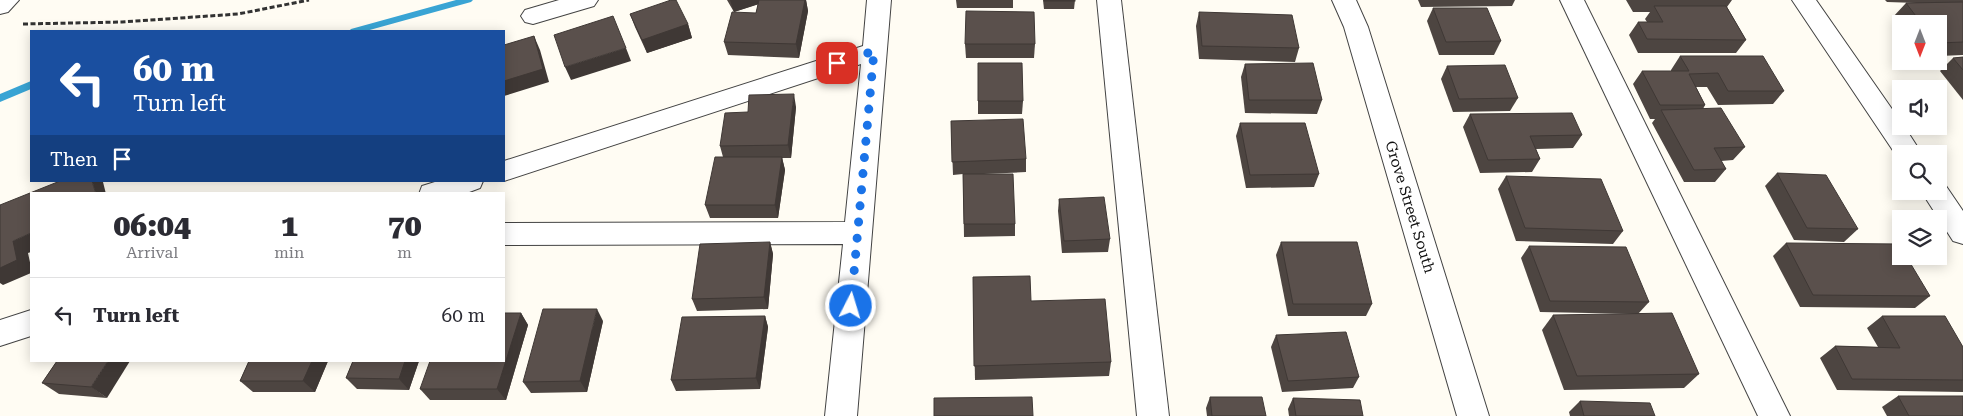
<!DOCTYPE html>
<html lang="en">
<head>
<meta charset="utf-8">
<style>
  body { margin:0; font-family:"Roboto Serif",serif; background:#f2f2f3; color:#2b2b33; height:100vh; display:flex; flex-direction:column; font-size:19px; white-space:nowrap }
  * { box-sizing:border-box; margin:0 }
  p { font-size:16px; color:#7c7c81 }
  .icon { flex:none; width:28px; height:28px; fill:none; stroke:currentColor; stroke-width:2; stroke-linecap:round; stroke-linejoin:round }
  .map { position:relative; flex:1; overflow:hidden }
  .details { position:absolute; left:30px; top:192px; width:475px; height:170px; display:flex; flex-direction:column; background:#fff; border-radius:0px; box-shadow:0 2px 12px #0003 }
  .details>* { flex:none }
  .banner { position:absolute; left:30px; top:30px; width:475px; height:152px; border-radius:0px; box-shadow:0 2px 12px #0003; background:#1a4fa0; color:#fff; overflow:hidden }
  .needle { width:32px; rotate:180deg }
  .tools { position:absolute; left:1892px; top:15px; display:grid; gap:10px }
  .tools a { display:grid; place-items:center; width:55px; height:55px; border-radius:0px; background:#fff; box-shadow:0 2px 12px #0003; font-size:25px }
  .pin { position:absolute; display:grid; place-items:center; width:42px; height:42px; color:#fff; margin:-21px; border-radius:10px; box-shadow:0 2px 8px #0006 }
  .me { position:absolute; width:55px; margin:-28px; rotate:5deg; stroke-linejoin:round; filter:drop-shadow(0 0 4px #0008) }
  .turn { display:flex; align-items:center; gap:18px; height:105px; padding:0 20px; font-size:22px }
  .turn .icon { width:65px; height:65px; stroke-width:2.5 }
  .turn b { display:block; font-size:35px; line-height:42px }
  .then { display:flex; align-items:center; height:48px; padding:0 20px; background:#0003; gap:10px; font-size:19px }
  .eta { display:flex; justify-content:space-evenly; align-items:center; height:85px; text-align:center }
  .eta b { font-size:30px; font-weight:800; line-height:35px }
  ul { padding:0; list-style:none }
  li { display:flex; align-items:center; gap:15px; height:75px; padding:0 20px; border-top:1px solid #e1e1e2 }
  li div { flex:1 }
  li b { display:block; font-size:19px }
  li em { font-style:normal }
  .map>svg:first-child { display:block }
</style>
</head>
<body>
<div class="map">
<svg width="1963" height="416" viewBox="0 0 1963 416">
  <rect width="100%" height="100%" fill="#fffcf3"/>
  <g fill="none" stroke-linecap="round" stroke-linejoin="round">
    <g fill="#39a4d4" fill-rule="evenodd">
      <polygon points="456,0 473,0 471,2 366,31 349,31 351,29"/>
      <polygon points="31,81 31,89 0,102 0,94"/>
    </g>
    <defs>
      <g id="minor">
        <polygon points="0,0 19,0 8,12 0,14"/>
        <polygon points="559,0 598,0 594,6 533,24 525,22 521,16 525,10"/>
        <polygon points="867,0 891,0 857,416 825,416 843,244 504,245 504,223 845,222 861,64 504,181 504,161 863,46"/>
        <polygon points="1097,0 1121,0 1169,416 1137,416"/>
        <polygon points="1332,0 1356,0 1368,27 1489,416 1457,416 1344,27"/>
        <polygon points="1560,0 1584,0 1790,416 1758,416"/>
        <polygon points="1792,0 1816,0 1901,122 1901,126 1904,126 1922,154 1901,154 1901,162 1900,161"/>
        <polygon points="438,181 483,181 480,188 464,194 419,194 422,186"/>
        <polygon points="1939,182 1944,183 1963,211 1963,244 1953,241 1921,191 1939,191"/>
        <polygon points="31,310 31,336 0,346 0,320"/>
      </g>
    </defs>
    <use href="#minor" stroke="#434343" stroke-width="2"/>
    <polyline stroke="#323232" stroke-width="3" stroke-dasharray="5 2.5" stroke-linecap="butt" points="23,24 122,22 238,14 309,0"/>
    <use href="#minor" fill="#fff" fill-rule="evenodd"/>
  </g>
  <g fill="#4d4541">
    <polygon points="727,0 806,0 808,11 799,58 728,55 724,42 756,13 758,4 734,12"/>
    <polygon points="956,0 1013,0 1013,8 957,8"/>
    <polygon points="1043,0 1075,0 1074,9 1044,9"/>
    <polygon points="1418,0 1515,0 1512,6 1421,7"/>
    <polygon points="1626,0 1732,0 1727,7 1746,40 1736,53 1638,53 1629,35 1638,22 1647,22 1645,19 1650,12 1633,12"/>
    <polygon points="1885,0 1963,0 1963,55 1939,56 1939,24 1901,24 1901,27 1893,17 1906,3 1917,3 1887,2"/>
    <polygon points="1433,8 1501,41 1494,55 1439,55 1427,21"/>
    <polygon points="1199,12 1299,48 1295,62 1199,59 1196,26"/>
    <polygon points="630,14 688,24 692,38 647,53 635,27"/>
    <polygon points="965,44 1035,44 1034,58 966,58"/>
    <polygon points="1680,56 1784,91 1773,104 1718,105 1707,87 1696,87 1705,105 1703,109 1745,147 1733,160 1721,161 1726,169 1715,182 1684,182 1652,123 1655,119 1650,119 1633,84 1642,71 1671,71 1671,70"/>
    <polygon points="1963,57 1963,100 1940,71 1953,58"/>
    <polygon points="978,63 1023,101 1022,114 978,114"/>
    <polygon points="1245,64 1322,100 1317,114 1245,113 1241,77"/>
    <polygon points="1447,66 1518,98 1510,111 1453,112 1441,79"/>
    <polygon points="796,107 791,158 782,158 785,170 778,218 710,218 705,205 723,157 720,146 748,112"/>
    <polygon points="1470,114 1582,135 1573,148 1536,149 1540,159 1532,172 1480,173 1463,127"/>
    <polygon points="951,121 1026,159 1026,172 984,174 1015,224 1015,236 964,237 963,174 953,175"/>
    <polygon points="1240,123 1319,174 1314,187 1246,188 1236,136"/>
    <polygon points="1777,173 1858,229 1844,242 1794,240 1765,186"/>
    <polygon points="1506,176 1623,231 1613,244 1516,241 1498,189"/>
    <polygon points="1059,199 1110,239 1108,252 1062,253 1058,211"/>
    <polygon points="770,242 773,254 768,309 697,311 692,299"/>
    <polygon points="1281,242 1372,304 1366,316 1288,316 1276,255"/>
    <polygon points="1786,243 1930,296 1915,308 1800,307 1773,256"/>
    <polygon points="1529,246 1649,302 1638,314 1540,312 1521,258"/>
    <polygon points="973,277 1031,301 1111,362 1109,376 975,380"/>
    <polygon points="521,313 528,325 506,400 430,400 420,389"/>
    <polygon points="1553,315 1699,374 1684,388 1564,390 1542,330"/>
    <polygon points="765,316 768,327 760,389 676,391 671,380"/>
    <polygon points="1882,316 1963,347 1963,392 1837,390 1820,358 1835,346 1878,347 1867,328"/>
    <polygon points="603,321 587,392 531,393 523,382"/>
    <polygon points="1276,335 1359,377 1353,388 1282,392 1271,347"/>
    <polygon points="57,361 107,398 59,394 42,383"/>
    <polygon points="249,361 328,361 315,392 253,392 240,381"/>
    <polygon points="353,361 419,361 409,390 357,389 346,378"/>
    <polygon points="1898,396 1963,416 1887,416 1882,407"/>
    <polygon points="1210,397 1266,416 1207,416 1206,408"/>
    <polygon points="1293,398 1363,416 1289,416 1288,409"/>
    <polygon points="1580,401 1655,416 1570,416 1569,412"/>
  </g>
  <g fill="#3f3835">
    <polygon points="730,0 772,0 734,12"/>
    <polygon points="805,0 806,0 808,11 799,58 796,44"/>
    <polygon points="688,24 692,38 647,53 642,40"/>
    <polygon points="534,36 540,50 549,82 504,96 504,81"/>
    <polygon points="626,48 631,61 571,80 565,67"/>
    <polygon points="794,94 796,107 791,158 788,145"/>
    <polygon points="782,157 785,170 778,218 775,205"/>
    <polygon points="92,181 102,181 103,182 106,194 96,194"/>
    <polygon points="31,233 31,252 28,253 31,267 31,273 3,285 0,283 0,268 13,241"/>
    <polygon points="770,242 773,254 768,309 764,297"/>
    <polygon points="597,309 603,321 587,392 580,381"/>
    <polygon points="521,313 528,325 506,400 497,389"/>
    <polygon points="765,316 768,327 760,389 756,378"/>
    <polygon points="108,361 130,361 107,398 91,387"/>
    <polygon points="312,361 328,361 315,392 303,381"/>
    <polygon points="405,361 419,361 409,390 399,379"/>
  </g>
  <g fill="#5a504c" stroke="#3f3835">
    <polygon points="671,0 676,0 688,24 642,40 630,14"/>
    <polygon points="759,0 805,0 796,44 724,42 732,12 756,13"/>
    <rect x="1044" y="0" width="31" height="1"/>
    <polygon points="1963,2 1963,42 1939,43 1939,24 1922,24 1906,3"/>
    <polygon points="1654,6 1726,6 1746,40 1647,39 1638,22 1663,22"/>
    <polygon points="1433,8 1487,8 1501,41 1446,42"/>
    <polygon points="966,11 1034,12 1035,44 965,44"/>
    <polygon points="1199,12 1292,15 1299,48 1202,46"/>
    <polygon points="613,16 626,48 565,67 554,35"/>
    <polygon points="534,36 543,69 504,81 504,45"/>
    <polygon points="1680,56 1763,56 1784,91 1728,91 1718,73 1689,74 1705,105 1660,105 1642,71 1689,71"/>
    <polygon points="1963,57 1963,70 1953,58"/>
    <polygon points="978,63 1022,63 1023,101 978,101"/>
    <polygon points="1313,63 1322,100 1249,100 1245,64"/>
    <polygon points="1505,65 1518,98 1459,99 1447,66"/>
    <polygon points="794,94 788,145 720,146 725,113 748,112 749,95"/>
    <polygon points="1721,108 1745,147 1714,148 1726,169 1694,170 1661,110"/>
    <polygon points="1572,113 1582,135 1530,136 1540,159 1488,160 1470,114"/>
    <polygon points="1023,119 1026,159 952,162 951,121"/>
    <polygon points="1240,123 1305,123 1319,174 1250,175"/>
    <polygon points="715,157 782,157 775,205 705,205"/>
    <polygon points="1777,173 1826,175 1858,229 1807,228"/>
    <polygon points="963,174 1013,174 1015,224 964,224"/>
    <polygon points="1506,176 1601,179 1623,231 1525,228"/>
    <polygon points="60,181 92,181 96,194 31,194 31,233 13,241 17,260 0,268 0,205"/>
    <polygon points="1104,197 1110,239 1064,241 1059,199"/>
    <polygon points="770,242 764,297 692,299 700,244"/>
    <polygon points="1281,242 1357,242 1372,304 1293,304"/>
    <polygon points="1786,243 1899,244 1901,248 1901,256 1906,256 1930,296 1813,295"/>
    <polygon points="1529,246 1626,247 1649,302 1550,301"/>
    <polygon points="1030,276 1031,301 1105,299 1111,362 974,366 973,277"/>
    <polygon points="543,309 597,309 580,381 523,382"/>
    <polygon points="504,313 521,313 497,389 420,389 430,361 504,361"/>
    <polygon points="1672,313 1699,374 1577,376 1553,315"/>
    <polygon points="765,316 756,378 671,380 682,317"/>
    <polygon points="1882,316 1945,316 1963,347 1963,380 1852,379 1835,346 1900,348"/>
    <polygon points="1346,332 1359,377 1288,381 1276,335"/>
    <polygon points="57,361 108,361 91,387 42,383"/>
    <polygon points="249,361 312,361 303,381 240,381"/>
    <polygon points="353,361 405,361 399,379 346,378"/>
    <polygon points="1898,396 1963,396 1963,416 1909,416"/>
    <polygon points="1032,397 1033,416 934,416 934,398"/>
    <polygon points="1210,397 1262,397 1266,416 1212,416"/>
    <polygon points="1293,398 1360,400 1363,416 1296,416"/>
    <polygon points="1580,401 1650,403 1655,416 1584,416"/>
  </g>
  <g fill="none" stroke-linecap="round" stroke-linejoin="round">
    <polyline stroke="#1a73e8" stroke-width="9" stroke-dasharray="0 16.2" points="837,63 874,51 851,306"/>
  </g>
  <g text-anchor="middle" stroke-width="5" stroke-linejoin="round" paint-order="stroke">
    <g font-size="15" fill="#101010" stroke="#fff">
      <text transform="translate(1410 207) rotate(73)" y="5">Grove Street South</text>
    </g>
  </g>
</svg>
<div class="tools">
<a><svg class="needle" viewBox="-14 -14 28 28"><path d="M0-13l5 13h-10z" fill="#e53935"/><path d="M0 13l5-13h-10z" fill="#7c7c81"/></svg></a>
<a><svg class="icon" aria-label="sound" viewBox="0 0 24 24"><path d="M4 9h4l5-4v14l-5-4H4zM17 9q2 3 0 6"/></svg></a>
<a><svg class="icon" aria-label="search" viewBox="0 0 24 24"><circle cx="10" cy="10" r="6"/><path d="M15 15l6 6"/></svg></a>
<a><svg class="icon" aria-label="layers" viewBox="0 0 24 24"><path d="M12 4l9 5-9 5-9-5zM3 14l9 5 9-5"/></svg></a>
</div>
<div class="pin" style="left:837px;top:63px;background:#d93025"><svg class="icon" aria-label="arrive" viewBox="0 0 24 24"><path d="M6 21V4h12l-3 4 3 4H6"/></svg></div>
<svg class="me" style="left:851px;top:306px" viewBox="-20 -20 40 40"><circle r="17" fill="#1a73e8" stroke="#fff" stroke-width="3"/><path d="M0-11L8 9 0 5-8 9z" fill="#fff"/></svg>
<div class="banner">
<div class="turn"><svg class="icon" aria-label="left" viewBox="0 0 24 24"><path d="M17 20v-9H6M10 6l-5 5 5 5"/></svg><div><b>60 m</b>Turn left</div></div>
<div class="then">Then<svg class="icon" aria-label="arrive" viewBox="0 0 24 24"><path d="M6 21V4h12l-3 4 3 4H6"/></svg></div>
</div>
<section class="details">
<div class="eta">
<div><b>06:04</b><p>Arrival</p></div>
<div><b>1</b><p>min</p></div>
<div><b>70</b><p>m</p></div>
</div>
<ul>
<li><svg class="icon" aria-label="left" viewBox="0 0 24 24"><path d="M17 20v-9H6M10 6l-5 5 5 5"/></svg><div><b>Turn left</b></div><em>60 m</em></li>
</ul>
</section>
</div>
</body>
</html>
